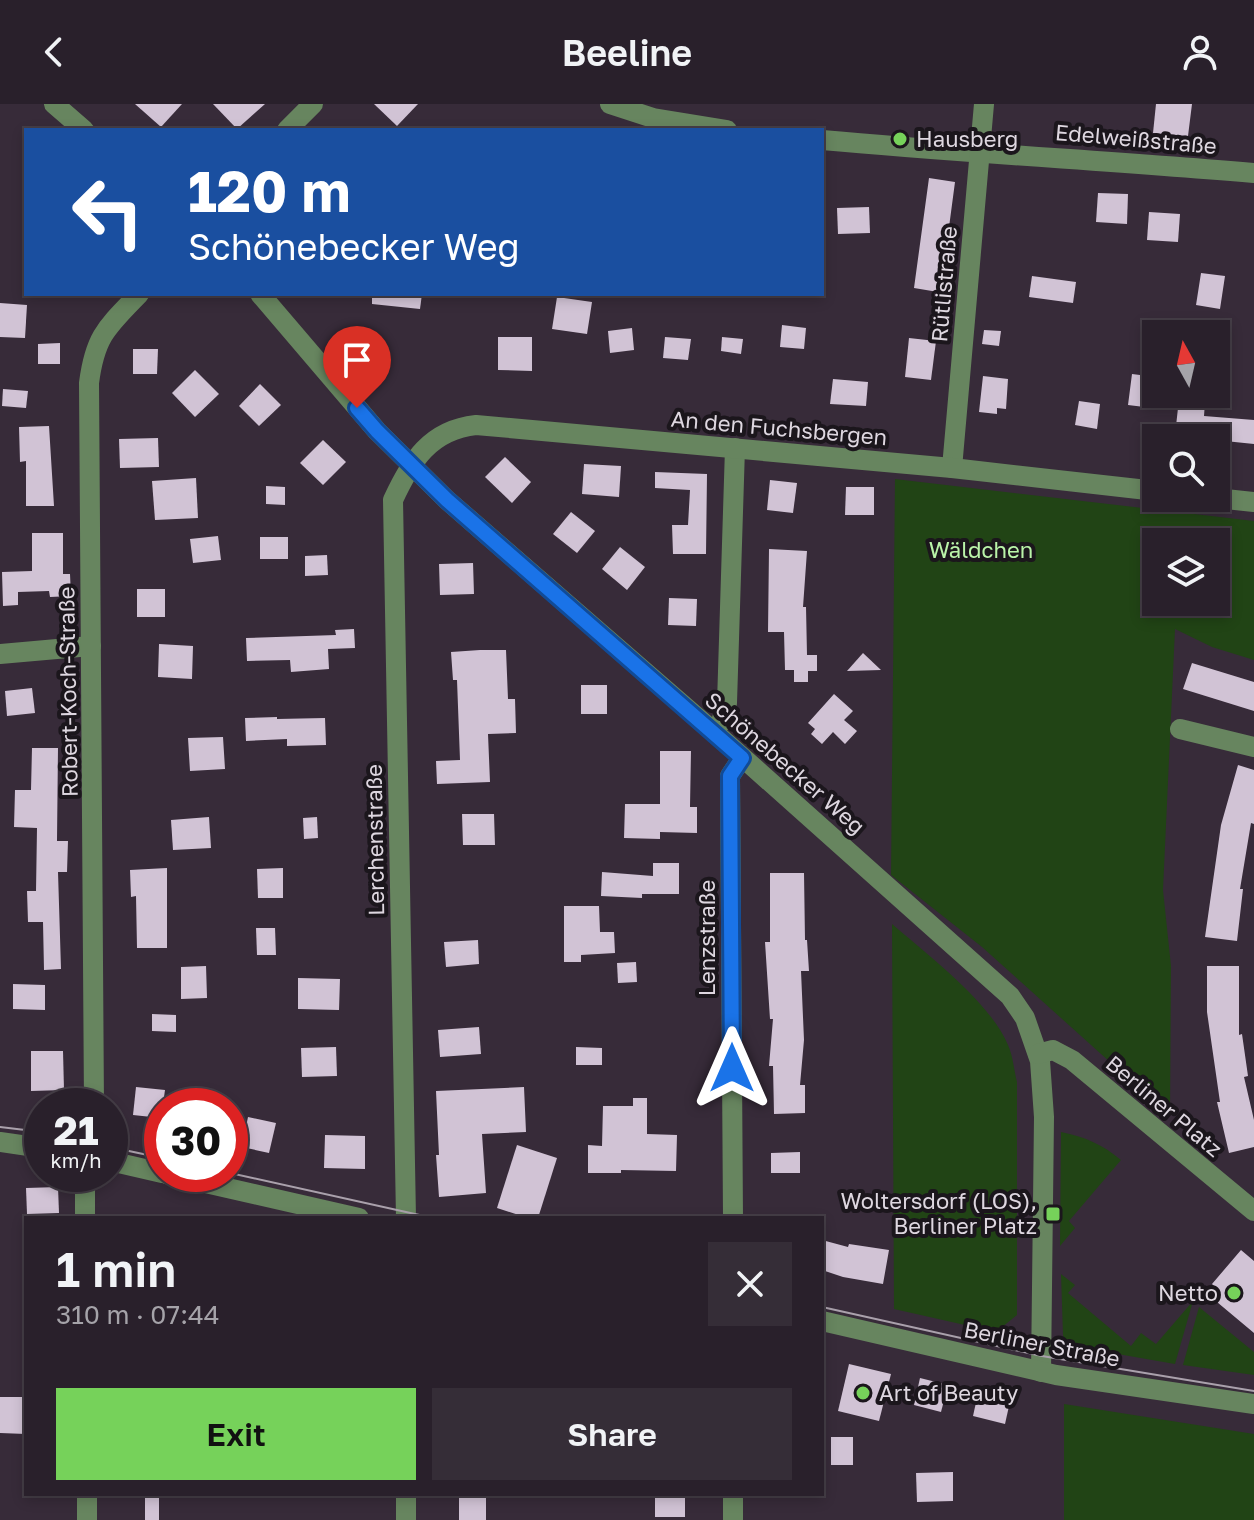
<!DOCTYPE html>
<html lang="en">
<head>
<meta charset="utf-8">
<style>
  body { margin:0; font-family:"Golos Text",sans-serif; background:#352d37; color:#f1f3f6; height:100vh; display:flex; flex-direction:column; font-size:30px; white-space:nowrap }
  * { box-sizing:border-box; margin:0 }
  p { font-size:26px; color:#a5a3a9 }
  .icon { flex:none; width:44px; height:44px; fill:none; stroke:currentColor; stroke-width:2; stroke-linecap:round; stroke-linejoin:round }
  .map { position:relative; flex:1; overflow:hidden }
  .details { position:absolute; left:24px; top:1112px; width:800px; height:280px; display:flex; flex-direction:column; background:#29202b; border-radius:0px; box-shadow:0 4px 12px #0003,0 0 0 2px #453e47 }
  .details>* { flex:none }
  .hud { position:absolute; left:24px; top:24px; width:800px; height:168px; border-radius:0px; box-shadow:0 4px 12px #0003,0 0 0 2px #453e47; background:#1a4fa0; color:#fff; overflow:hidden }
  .needle { width:52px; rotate:352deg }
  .fabs { position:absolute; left:1142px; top:216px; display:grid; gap:16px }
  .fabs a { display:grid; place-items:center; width:88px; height:88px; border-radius:0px; background:#29202b; box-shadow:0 4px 12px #0003,0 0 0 2px #453e47; font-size:40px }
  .speed { position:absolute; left:24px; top:984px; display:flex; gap:16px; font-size:40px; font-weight:700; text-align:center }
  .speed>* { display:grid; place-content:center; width:104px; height:104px; border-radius:50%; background:#29202b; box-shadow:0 4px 12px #0003,0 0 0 2px #453e47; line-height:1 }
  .speed small { font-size:20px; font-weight:400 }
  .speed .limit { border:12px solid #d22; background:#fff; color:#111 }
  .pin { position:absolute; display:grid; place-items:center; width:68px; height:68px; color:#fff; margin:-82px -34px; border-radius:50% 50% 50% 0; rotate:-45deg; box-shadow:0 0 8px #0007 }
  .pin .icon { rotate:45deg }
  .me { position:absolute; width:88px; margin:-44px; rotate:0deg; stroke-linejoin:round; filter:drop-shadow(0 0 6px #0008) }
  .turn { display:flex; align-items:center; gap:28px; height:168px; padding:0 32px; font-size:36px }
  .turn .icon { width:104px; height:104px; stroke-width:2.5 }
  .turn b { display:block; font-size:56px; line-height:68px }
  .round { display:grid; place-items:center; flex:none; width:84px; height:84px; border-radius:0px; background:#352d37 }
  .head { display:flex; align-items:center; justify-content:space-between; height:136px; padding:0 32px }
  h1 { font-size:48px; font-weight:600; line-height:60px }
  .button { display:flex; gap:16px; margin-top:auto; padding:16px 32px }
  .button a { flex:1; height:92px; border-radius:0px; background:#76d25a; color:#111; font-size:32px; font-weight:600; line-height:92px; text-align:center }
  .button a+a { background:#352d37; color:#f1f3f6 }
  header { display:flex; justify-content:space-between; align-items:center; height:104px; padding:0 32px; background:#29202b; font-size:36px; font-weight:600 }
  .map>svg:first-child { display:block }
</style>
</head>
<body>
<header><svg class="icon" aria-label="back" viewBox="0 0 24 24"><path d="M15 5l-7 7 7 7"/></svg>Beeline<svg class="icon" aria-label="person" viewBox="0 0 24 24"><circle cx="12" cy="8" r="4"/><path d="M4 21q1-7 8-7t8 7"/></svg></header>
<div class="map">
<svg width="1254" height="1416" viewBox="0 0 1254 1416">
  <rect width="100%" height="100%" fill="#372b39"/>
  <g fill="#214415" fill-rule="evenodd">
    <path d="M895,375L1254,417V556L1212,543L1175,525L1163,786L1171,862L1170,1012L982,843L891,771ZM1156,438H1216V498H1156Z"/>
    <path d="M892,820C928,851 990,898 1008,941C1013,952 1014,966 1017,978V1211L996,1228L894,1205Z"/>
    <path d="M1061,1028C1085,1033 1102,1040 1121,1056L1069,1117L1075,1124L1060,1142Z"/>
    <polygon points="1061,1170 1075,1181 1068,1189 1131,1242 1141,1229 1156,1240 1193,1197 1175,1260 1066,1241 1063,1231"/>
    <polygon points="1199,1203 1254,1248 1254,1271 1183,1261"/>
    <polygon points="1064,1300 1254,1330 1254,1416 1064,1416"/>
  </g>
  <g fill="#d1c3d5">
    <polygon points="135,0 182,0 161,23"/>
    <polygon points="213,0 265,0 237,25"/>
    <polygon points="374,0 418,0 397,22"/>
    <polygon points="1156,0 1192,0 1188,32 1153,29"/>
    <polygon points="929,74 955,78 944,161 948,162 944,189 914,184"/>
    <polygon points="1098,89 1128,90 1127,120 1096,118"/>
    <polygon points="869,103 870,129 838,130 837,104"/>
    <polygon points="1149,108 1180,110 1178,138 1147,136"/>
    <polygon points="1201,169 1225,172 1220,205 1196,201"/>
    <polygon points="1032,172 1076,178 1073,199 1029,193"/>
    <polygon points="372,190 422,190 420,205 372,200"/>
    <polygon points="557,193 592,198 587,230 552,225"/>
    <polygon points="0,199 27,201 25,234 0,233"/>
    <polygon points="782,221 806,224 804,245 780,243"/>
    <polygon points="632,224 634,246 610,249 608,227"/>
    <polygon points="984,226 1001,227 999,242 982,240"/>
    <polygon points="498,233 532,233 532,267 498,266"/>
    <polygon points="665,233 691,235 688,256 663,254"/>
    <polygon points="722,233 743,235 741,250 721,247"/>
    <polygon points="909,234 936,237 931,276 905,273"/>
    <polygon points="60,239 60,260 38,260 38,240"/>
    <polygon points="133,245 158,245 157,270 133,270"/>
    <polygon points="195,266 219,290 195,313 172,289"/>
    <polygon points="1132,270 1156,273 1156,290 1163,290 1161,305 1128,301"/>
    <polygon points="983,272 1008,275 1006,305 997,304 997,310 979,308"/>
    <polygon points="833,275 868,278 866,302 830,300"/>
    <polygon points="260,280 281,301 259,322 239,302"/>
    <polygon points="3,285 28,287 26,304 2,302"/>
    <polygon points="1179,295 1205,298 1204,312 1254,316 1254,340 1225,337 1226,327 1176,322"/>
    <polygon points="1079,297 1100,300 1097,325 1075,321"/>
    <polygon points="49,322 54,402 26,402 26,357 20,358 19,323"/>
    <polygon points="158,334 159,363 120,364 119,335"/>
    <polygon points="323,336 346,358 323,381 300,359"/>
    <polygon points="505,353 531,378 512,399 485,373"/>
    <polygon points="584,360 621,362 619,393 582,390"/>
    <polygon points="655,368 707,370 706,450 673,450 672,421 688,421 690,386 655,384"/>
    <polygon points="196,374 198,414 155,416 152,377"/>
    <polygon points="770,376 797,379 793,409 767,406"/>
    <polygon points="266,382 285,383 285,401 266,400"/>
    <polygon points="846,383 874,383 874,411 845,411"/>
    <polygon points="571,408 595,427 577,449 553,430"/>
    <polygon points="32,429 63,429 63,470 70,470 71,492 50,493 49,487 18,488 18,501 3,502 2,468 32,467"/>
    <polygon points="218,432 221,456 193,459 190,435"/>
    <rect x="260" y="433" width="28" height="22"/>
    <polygon points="620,443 645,463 627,486 602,465"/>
    <polygon points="769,445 807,447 803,503 806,503 807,551 817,551 817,567 808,567 808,578 794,578 794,566 785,566 784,528 768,528"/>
    <polygon points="327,451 328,471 305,472 305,452"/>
    <polygon points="473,459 474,490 440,491 439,460"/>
    <rect x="137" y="485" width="28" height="28"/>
    <polygon points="669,494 697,495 696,522 668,521"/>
    <polygon points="354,525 355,544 328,545 329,565 291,568 290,556 247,557 246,534 336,531 335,526"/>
    <polygon points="159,540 193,542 192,575 158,573"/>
    <polygon points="480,546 506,546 508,595 515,595 516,629 488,630 490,678 437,680 436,657 460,656 457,576 453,576 451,548"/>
    <polygon points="863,549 881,566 847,567"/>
    <polygon points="1192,559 1254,578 1254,607 1183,585"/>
    <rect x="581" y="581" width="26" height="29"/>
    <polygon points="32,584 35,609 7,612 5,587"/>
    <polygon points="834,590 853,607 844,616 857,627 845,640 833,628 822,640 811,630 815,625 808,619"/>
    <polygon points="277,613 277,615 325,614 326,641 287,642 287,635 246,637 245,614"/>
    <polygon points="223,633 225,665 190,667 188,634"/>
    <polygon points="32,644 58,644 57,737 68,737 67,768 58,768 61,865 44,866 43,818 28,818 27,787 36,787 37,724 14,723 15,686 31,686"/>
    <polygon points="660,647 691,647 690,703 697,703 697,729 660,728 660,735 624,734 625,700 660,700"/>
    <polygon points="1238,661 1254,666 1254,720 1251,719 1240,785 1243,785 1237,837 1205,833 1221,721"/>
    <polygon points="462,710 494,710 495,741 463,741"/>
    <polygon points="209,713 211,744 173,746 171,716"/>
    <polygon points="317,713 318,734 304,735 303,714"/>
    <polygon points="653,759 679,759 679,790 642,790 642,794 601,792 602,768 653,772"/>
    <polygon points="167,764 167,844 137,844 136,792 131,793 130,766"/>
    <polygon points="283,764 283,794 258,794 257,765"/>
    <polygon points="770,769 804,769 805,836 807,836 809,867 801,867 804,936 800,981 805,981 805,1009 774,1010 773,962 769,962 773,915 770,915 765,838 770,838"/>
    <polygon points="564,802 599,802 600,828 614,828 615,849 581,851 581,858 564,858"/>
    <polygon points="256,824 275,824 276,851 257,851"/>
    <polygon points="478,836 479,860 446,863 444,838"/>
    <polygon points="636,858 637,878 618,879 617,859"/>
    <polygon points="206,862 207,894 181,895 181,863"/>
    <polygon points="1207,862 1239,862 1239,931 1242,930 1248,972 1244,973 1254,1016 1254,1043 1229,1049 1217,998 1220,998 1207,908"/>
    <polygon points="298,874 340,875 339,906 298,905"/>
    <polygon points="13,880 45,881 45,906 13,905"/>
    <polygon points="152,910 176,911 176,928 152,927"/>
    <polygon points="479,923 481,950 440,953 438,926"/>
    <polygon points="336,943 337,972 302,973 301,944"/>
    <polygon points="576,943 602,944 602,961 576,961"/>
    <polygon points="31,947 63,947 64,986 31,987"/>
    <polygon points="136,983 165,986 161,1014 133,1011"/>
    <polygon points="524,983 526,1028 482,1030 486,1089 439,1093 436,1051 439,1051 436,987"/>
    <polygon points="633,994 647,994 647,1030 677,1031 676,1067 621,1066 621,1069 588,1069 588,1041 602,1042 603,1002 633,1002"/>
    <polygon points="248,1013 276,1019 269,1049 242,1043"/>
    <polygon points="325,1031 365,1032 365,1065 324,1064"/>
    <polygon points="517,1041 557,1054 538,1114 528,1114 497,1104"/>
    <polygon points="800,1048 800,1069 771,1069 771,1049"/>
    <polygon points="58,1083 59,1109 27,1110 26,1084"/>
    <polygon points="822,1136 848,1143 849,1140 889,1146 883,1180 843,1173 822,1166"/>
    <polygon points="1241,1146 1254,1157 1254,1229 1211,1193 1217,1185 1212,1180"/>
    <polygon points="849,1260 891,1270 879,1317 838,1307"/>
    <polygon points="920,1274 948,1281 941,1308 914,1301"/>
    <polygon points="979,1285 1011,1293 1005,1320 973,1312"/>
    <polygon points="0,1293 26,1293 26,1330 0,1329"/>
    <rect x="831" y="1333" width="22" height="28"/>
    <polygon points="953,1368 953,1397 917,1398 916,1369"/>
    <rect x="145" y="1390" width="14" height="26"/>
    <rect x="459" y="1390" width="27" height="26"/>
    <rect x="655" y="1390" width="30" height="23"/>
  </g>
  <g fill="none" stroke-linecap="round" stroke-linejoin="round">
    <g stroke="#67855f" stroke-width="20">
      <polyline points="54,0 84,26"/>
      <polyline points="610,0 653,14 727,26"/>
      <polyline points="287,26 313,0"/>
      <path d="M822,36C966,49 1110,57 1254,69"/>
      <polyline points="260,190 377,327 447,396 713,627 1010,892 1025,914 1040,957 1044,1013 1041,1268"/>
      <polyline points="952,364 984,0"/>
      <polyline points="1216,394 1254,398"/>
      <polyline points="0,550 91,542"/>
      <polyline points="1180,625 1254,643"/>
      <polyline points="713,627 721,618 727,599 735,344"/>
      <polyline points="1038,950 1053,946 1072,956 1254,1107"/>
      <path d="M94,1002L89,279C95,232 107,223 139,190"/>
      <polyline points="0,1038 42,1044"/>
      <polyline points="110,1057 162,1069"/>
      <polyline points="85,1070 85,1114"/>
      <polyline points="166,1070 359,1114"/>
      <path d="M406,1114L393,396C411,357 430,326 476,321L952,364L1156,387"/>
      <polyline points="733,1114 730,672 742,654"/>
      <polyline points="822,1217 1056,1271 1254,1300"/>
      <polyline points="87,1390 87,1416"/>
      <polyline points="406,1390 406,1416"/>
      <polyline points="733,1416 733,1390"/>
    </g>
    <g stroke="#aaa1ac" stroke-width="2">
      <polyline points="0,1023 42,1028"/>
      <polyline points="110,1043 162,1054"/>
      <polyline points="230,1069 433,1114"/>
      <polyline points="822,1203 1042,1252 1254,1287"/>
    </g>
  </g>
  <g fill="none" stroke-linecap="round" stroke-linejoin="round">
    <defs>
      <polyline id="route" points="357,304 377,327 447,396 742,654 730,672 732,964"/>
    </defs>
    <use href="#route" stroke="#114b97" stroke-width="20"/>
    <use href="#route" stroke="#1a73e8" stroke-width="14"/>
  </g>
  <g fill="#76d25a" stroke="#1b161c" stroke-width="3">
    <circle cx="900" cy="35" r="8"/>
    <rect x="1045" y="1102" width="16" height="16" rx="4"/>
    <circle cx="1234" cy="1189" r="8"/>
    <circle cx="863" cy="1289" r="8"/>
  </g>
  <g text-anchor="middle" stroke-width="8" stroke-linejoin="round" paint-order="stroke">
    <g font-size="22" fill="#ded7e0" stroke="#1b161c" text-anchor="start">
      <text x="916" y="43">Hausberg</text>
      <text x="1037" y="1105" text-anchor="end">Woltersdorf (LOS),<tspan x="1037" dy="25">Berliner Platz</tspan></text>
      <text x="1218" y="1197" text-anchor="end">Netto</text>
      <text x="879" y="1297">Art of Beauty</text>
    </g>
    <g font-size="22" fill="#ded7e0" stroke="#1b161c">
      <text transform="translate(1136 35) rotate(5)" y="8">Edelweißstraße</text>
      <text transform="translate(944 180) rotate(-85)" y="8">Rütlistraße</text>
      <text transform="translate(779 324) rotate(5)" y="8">An den Fuchsbergen</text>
      <text transform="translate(68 588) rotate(-91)" y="8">Robert-Koch-Straße</text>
      <text transform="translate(785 659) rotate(41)" y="8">Schönebecker Weg</text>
      <text transform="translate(375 736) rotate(-91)" y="8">Lerchenstraße</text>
      <text transform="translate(707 834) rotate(-90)" y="8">Lenzstraße</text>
      <text transform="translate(1164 1002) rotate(40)" y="8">Berliner Platz</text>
      <text transform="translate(1042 1240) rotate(11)" y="8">Berliner Straße</text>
    </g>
    <g font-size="22" fill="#baf4a9" stroke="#1b161c">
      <text x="981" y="454">Wäldchen</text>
    </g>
  </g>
</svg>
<div class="fabs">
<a><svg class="needle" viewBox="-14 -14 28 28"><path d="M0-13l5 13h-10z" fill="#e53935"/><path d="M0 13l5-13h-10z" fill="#a5a3a9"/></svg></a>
<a><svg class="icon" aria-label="search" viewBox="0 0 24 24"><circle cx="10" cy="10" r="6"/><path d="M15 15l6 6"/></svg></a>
<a><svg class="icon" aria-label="layers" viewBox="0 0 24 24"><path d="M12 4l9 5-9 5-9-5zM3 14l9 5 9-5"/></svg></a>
</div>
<div class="speed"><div>21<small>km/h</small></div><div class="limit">30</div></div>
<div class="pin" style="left:357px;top:304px;background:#d93025"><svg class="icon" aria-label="arrive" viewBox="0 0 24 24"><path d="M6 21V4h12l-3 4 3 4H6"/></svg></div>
<svg class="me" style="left:732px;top:964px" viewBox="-20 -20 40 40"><path d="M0-17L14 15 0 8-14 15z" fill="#1a73e8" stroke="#fff" stroke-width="4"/></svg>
<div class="hud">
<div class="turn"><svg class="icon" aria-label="left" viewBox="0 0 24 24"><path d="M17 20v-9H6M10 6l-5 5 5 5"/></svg><div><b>120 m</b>Schönebecker Weg</div></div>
</div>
<section class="details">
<div class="head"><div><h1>1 min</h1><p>310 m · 07:44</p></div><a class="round"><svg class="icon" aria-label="close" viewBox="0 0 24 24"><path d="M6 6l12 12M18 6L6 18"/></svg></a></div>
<div class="button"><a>Exit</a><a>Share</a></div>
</section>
</div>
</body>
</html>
